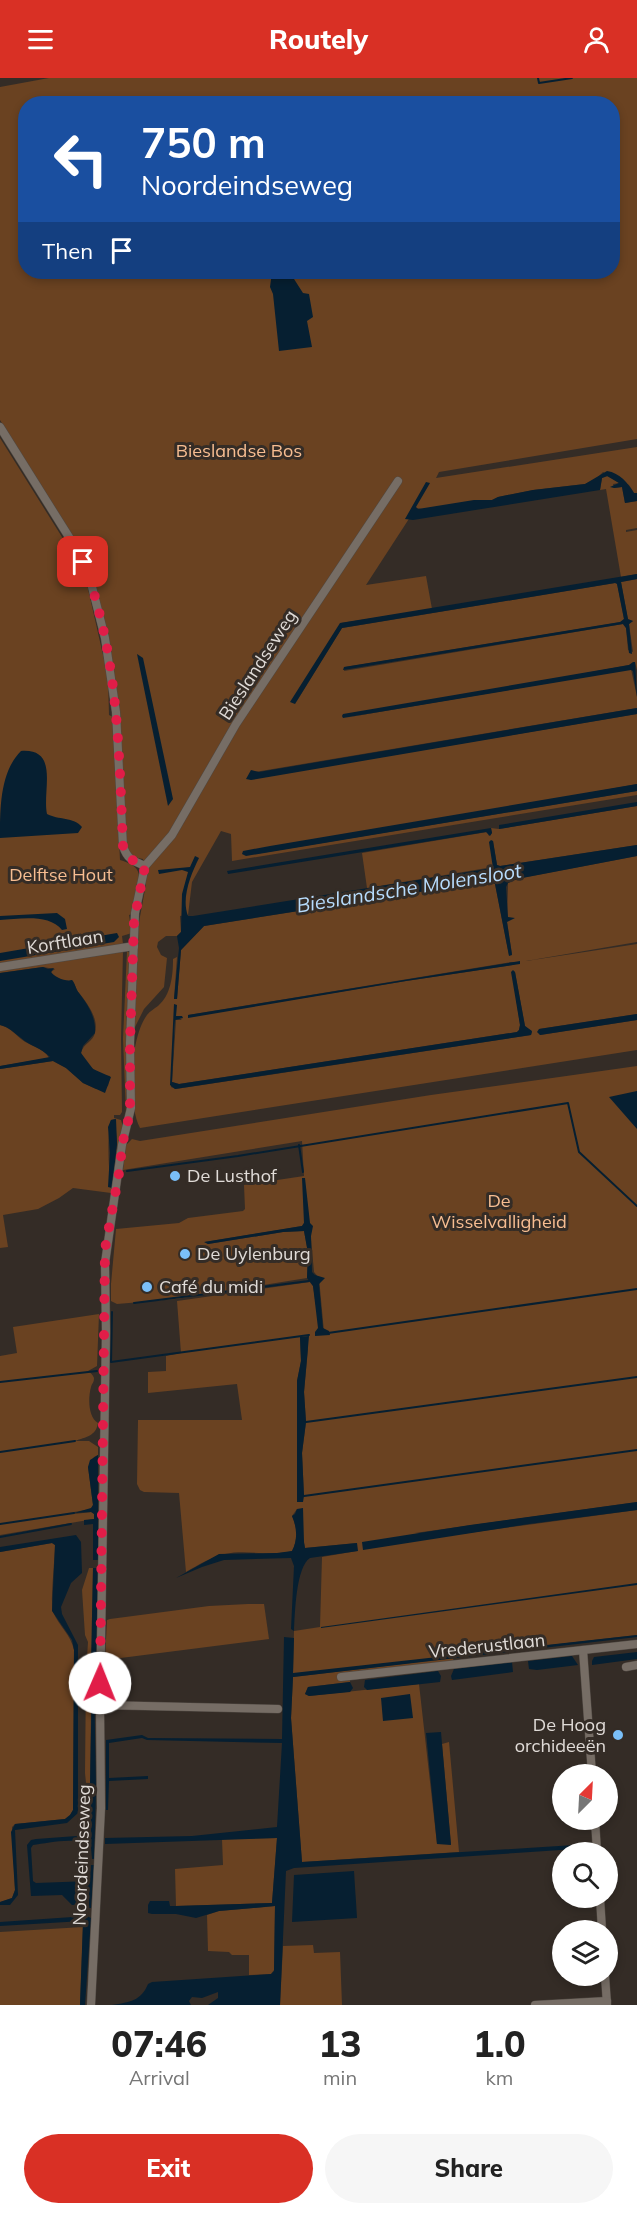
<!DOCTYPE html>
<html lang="en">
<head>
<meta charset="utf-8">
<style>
  body { margin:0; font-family:Mulish,sans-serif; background:#f6f6f6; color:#222; height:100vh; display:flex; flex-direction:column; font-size:22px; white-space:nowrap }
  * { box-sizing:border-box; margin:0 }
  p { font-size:20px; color:#767676 }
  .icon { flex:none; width:33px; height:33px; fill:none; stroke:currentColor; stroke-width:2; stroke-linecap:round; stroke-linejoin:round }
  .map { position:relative; height:1927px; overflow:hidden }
  .side { display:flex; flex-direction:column; background:#fff; flex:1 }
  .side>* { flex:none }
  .hud { position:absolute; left:18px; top:18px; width:602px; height:183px; border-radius:24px; box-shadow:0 3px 9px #0003; background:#1a4fa0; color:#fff; overflow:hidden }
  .needle { width:39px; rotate:24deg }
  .controls { position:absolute; left:552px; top:1686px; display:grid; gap:12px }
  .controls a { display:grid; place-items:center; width:66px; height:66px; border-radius:50%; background:#fff; box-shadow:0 3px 9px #0003; font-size:30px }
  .pin { position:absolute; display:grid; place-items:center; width:51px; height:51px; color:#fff; margin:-26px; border-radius:12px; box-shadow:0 3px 9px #0006 }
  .me { position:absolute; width:66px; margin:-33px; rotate:1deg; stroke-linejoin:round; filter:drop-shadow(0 0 4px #0008) }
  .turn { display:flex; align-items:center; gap:21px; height:126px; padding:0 24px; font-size:27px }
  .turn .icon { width:78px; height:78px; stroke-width:2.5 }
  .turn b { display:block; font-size:42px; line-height:51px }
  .then { display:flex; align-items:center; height:57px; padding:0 24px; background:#0003; gap:12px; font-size:22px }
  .eta { display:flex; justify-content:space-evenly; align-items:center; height:102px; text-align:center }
  .eta b { font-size:36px; font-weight:800; line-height:42px }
  .button { display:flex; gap:12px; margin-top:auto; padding:12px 24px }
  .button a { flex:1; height:69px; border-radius:36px; background:#d93025; color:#fff; font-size:24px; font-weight:800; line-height:69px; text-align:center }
  .button a+a { background:#f6f6f6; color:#222 }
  header { display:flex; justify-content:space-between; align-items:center; height:78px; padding:0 24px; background:#d93025; color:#fff; font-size:27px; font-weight:800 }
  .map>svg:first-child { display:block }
</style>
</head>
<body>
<header><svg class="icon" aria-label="menu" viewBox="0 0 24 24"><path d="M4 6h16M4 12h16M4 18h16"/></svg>Routely<svg class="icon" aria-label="person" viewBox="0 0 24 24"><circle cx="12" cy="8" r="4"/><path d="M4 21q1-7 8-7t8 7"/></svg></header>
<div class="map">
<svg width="637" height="1927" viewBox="0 0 637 1927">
  <rect width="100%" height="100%" fill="#342c26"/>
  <g fill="#6a4221" fill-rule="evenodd">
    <path d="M49,0H637V361L439,394L436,400L637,369V415H634L629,407L603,394L596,401L585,406L533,412L498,419L492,422L474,423L422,431L416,430L366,507L426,498L432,531L341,545L295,626L342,550L615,505H617L624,541L621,544L345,589L344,593L623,546L626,550L628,572L633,574L629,546L633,543L628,542L621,504L637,501V592L635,584L629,587L344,640L631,591L637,619V630L255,694L250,701L637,636V706L244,778L637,713V717L232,783L231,756L221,753L192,804L188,837L180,838L181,854L177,858H166L158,864L157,869L161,877L167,880L164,909L144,931L132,955L137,855L146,806L143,781L133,779L126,769L121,692L94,503L85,481L0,342V9ZM26,26H612V194H26Z"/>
    <path d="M0,360L72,475L77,488L84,493L108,599L109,637L113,639L120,782C129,785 137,787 139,797L132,836L129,837L132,855L122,858L123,866L0,886Z"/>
    <polygon points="608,398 619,405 613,406 614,410 622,409 625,425 637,423 637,450 626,452 626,454 637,452 637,496 621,499 606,411 600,412 602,400"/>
    <polygon points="637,728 637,767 500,788 497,787 493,763 493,789 367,810 362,775 487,754 489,758 492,755 491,750 499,751"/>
    <path d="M637,778V864L526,883L637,866V936L539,951L540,957L637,942V972L140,1050C127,1025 130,960 147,937C150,933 154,931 158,928C171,917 173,898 173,881L177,879L174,921H177L181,872L204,848L489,803L495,806L509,877L512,876L507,844L508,805L516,801ZM511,884H520L513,887L406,903L188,939V937ZM512,893L515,894L525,948L532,954L531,957L176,1011L171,1009L176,926V938L182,942H176L172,1004L179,1006L517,954L519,952L520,947Z"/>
    <path d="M123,873L121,961L122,1034L120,1037H114V1040L121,1042L123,1049L113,1111L111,1110V1115L73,1110L59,1120L38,1131L3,1137L8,1169L0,1170V991L53,983L66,990L83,1005L96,1011L108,1008L110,998C97,997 86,986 81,975C83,965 93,964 95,955C99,940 87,925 79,915C75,910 76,907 72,902L68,904L54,899L51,894L55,891L43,889L0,895V891ZM115,1041L117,1066L112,1109C108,1098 107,1052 111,1042Z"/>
    <polygon points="127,873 130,875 128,1032 126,1035 123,961"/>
    <path d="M0,947C9,949 14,955 21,961C31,969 43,969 49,980L0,988Z"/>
    <path d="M637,988V1424L415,1455L461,1456L637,1432V1557L293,1596L294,1553L320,1549L322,1479L357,1473V1465L305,1470L297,1431L292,1438C297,1449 298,1462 292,1473C270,1479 247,1471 225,1476C211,1479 198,1487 186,1494L179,1415L144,1414L140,1412L137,1406L138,1342H242L237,1306L148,1315V1294L166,1293V1278L181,1275L177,1223L310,1204L313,1208L320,1254H324L319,1200L314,1194L311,1161L304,1145L302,1148L205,1164L208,1166L283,1154L304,1153L308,1175L307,1200L176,1221L117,1226L111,1223V1206L116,1151L179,1145L188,1140L243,1133L245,1131L244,1107L304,1098L302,1063L123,1092L126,1067L132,1061L140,1063L431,1017ZM300,1259L308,1271L304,1314L306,1344L302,1375L304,1418L297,1424V1303L301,1283Z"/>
    <path d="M99,1236L97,1288L88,1293C91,1295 93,1297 94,1300C94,1305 92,1305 91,1309C88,1320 88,1339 98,1345C96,1358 86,1359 75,1363H89L98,1369V1377L94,1379L88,1389L93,1427L91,1431L74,1434V1436L92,1434L94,1436V1441L0,1457V1278L17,1275L13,1249Z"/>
    <path d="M52,1465L55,1467C55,1480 50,1527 53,1534C59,1548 71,1557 74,1572L73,1732L70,1737L65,1741L15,1746L12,1749L15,1812L12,1820L0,1824V1474Z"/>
    <polygon points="89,1490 93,1490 90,1708 86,1705 85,1695 86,1595 88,1564 85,1557 82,1512"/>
    <polygon points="248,1526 264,1526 269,1561 105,1582 107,1542 110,1541 209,1528"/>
    <polygon points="453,1580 454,1584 350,1600 350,1604 308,1609 305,1616 309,1618 419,1606 437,1766 451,1766 442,1666 449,1664 459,1774 302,1784 291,1640 293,1599"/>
    <polygon points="277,1760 272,1825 176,1828 175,1791 223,1787 222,1761"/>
    <polygon points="275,1828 274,1892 271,1896 249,1897 249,1877 232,1877 229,1874 208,1873 207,1837 219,1833"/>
    <polygon points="83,1849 80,1927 0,1927 0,1854"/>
    <polygon points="313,1867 314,1875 340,1874 342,1927 280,1927 283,1868"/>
  </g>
  <g fill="#061f31">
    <polygon points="272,194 292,194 294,201 303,215 309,216 313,239 307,243 312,269 279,273 273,216 270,209"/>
    <path d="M607,393C620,395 628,405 634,415H637V423L625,425L622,409L614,410L610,409L619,405L607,398L602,400L600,412L413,442L405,441L426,404L430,405L416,429L418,431L474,422H492L498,419L533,412L585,406Z"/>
    <polygon points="637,496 637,501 621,504 628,541 633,543 629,546 632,576 629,575 626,550 623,546 343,592 344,589 620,544 624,541 617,506 615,505 342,550 295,626 290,624 340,545"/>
    <polygon points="137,576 143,580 173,721 168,728"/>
    <polygon points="633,584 635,584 637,619 633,593 631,592 343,640 342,638 343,636 629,587"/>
    <polygon points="637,630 637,636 251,702 246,701 251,692 259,694"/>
    <path d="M21,673C60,670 42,713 47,736C58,742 74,739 82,749L78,755L0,760C0,730 0,694 21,673Z"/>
    <polygon points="637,706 637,713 246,778 242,776 243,773 270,768"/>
    <polygon points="637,724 637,728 499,751 499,747"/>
    <polygon points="491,750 492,755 490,758 486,754 228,796 227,793"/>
    <path d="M491,762L493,763L497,787L500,788L637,767V778L517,801L508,805L506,809L508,839L515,840L507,844L512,877L509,878L495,806L489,803L204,848L181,872L177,921H174L179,870L177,858L181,854L182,816L188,794L182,792L159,796L158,792L190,789L195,778L199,780C191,796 181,820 188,838H193L493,790L489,764Z"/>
    <path d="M57,835L65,841L67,851L62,852C49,835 18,841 0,842V838Z"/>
    <polygon points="117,855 119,859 114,864 0,883 0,875"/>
    <polygon points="520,883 520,886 513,887 406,903 188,940 188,937"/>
    <path d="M43,889L48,891L54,890L51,894C54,899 66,904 72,902C76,907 75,910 79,915C88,927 96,939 95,955L83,968L81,975L93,991L111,999L105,1015L83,1005L66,990L53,983L0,991V988L50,979C40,969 30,968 21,960C13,954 9,949 0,947V895Z"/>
    <polygon points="513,892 515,894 525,948 532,953 531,957 175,1011 170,1007 174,926 177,927 176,938 182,938 183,940 175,942 172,1004 179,1006 517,954 519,952 520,947 511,894"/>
    <polygon points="637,936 637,942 540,957 537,954 539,951"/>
    <polygon points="637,1013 637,1051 609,1019"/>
    <polygon points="116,1041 117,1066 112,1110 108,1109 110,1075 108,1049 111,1042"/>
    <polygon points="302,1100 305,1100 310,1145 313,1148 311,1158 312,1194 315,1197 325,1200 319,1206 323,1250 329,1253 330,1257 315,1258 315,1254 318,1250 313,1208 307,1200 308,1175 304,1153 283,1154 208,1166 204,1164 302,1148 304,1145"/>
    <polygon points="309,1258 304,1314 306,1344 302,1375 304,1418 303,1424 297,1424 297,1303 301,1283 300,1259"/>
    <polygon points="98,1377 98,1482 93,1482 93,1446 84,1447 84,1442 94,1441 94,1436 91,1434 74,1435 91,1430 93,1427 88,1389 90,1382"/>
    <polygon points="637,1424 637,1432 529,1446 363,1472 362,1464 470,1447"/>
    <path d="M303,1430L304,1464L305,1470L357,1465L358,1473L310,1480C296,1489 295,1535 294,1553L291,1551L294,1488L291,1480L224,1482L202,1489L176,1500L219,1476L277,1475L292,1473C298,1462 297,1449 292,1438L295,1436L297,1431Z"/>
    <polygon points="76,1457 81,1464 82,1495 71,1505 61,1529 62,1536 78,1567 78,1735 67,1745 15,1752 18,1817 10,1827 0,1827 0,1824 12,1820 15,1812 11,1754 15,1746 65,1741 70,1737 73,1732 74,1572 72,1562 52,1533 55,1467 52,1465 0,1474 0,1469"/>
    <polygon points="93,1490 98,1490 96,1594 92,1594 91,1586"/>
    <polygon points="637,1505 637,1507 321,1550 321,1549"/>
    <path d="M637,1557V1559L293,1599L291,1640L302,1784L590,1766L591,1770L294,1790L286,1793L280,1927H208L218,1920V1914L202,1920L192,1919L189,1923L191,1927H112C130,1924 141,1923 148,1906L152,1904L271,1896L274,1893L275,1828L219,1833L196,1840L176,1836H152L148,1835V1827L150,1823H169L170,1828H176L272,1825L277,1760L105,1766V1760L192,1758L277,1749L282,1665L147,1662L142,1660L109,1665V1700L148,1698V1701L109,1703L108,1732H106V1662L142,1657L148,1660L282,1661L284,1559L294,1560L293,1595Z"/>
    <polygon points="637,1574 637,1581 592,1587 592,1583 594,1579"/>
    <polygon points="572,1578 578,1587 537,1592 529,1591 528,1583"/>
    <polygon points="512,1584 513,1594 452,1602 451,1598 454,1591"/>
    <polygon points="438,1593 441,1598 440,1604 367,1612 364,1609 365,1602"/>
    <polygon points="92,1599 94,1599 96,1709 90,1708"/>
    <polygon points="350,1604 353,1610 350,1614 309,1618 305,1616 308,1609"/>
    <polygon points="410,1616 413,1640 383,1643 381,1620"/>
    <polygon points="441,1654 442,1666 451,1767 437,1766 426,1655"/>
    <path d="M91,1715H96L94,1781H92L91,1770C80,1757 49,1765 33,1767L31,1770L33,1803L36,1805L90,1803L91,1787H94L91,1830H89V1809L85,1810L78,1827H72L62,1817L31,1818L27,1767L31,1762L36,1761L90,1757L91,1755Z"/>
    <polygon points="354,1793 357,1840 292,1844 294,1797"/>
    <polygon points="87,1838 91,1840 85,1927 80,1927 83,1843 0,1848 0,1844"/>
  </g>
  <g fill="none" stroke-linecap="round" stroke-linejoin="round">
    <g stroke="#061f31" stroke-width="2">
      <polyline points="538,0 539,5 572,0"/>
      <polyline points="299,1067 303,1094"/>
      <polyline points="127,1093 238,1078 568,1025 579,1074 637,1128"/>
      <polyline points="134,1225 309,1203"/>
      <polyline points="112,1234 111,1284 309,1257"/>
      <polyline points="328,1255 637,1211"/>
      <polyline points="0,1304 97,1293"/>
      <polyline points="306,1344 637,1299"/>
      <polyline points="0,1374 75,1363"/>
      <polyline points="304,1418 637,1372"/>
      <polyline points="0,1446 74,1435"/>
      <polyline points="0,1459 71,1446"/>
    </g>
    <defs>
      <g id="street">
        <path d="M0,349L74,467L90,501L105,560L116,634L123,768C127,781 133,783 145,788"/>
        <polyline points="0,889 134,868"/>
        <polyline points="583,1572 592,1696"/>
        <polyline points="626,1589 637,1587"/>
        <polyline points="341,1599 637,1566"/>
        <polyline points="100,1627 278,1631"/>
        <polyline points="595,1742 597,1774"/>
        <polyline points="600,1820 602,1852"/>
        <polyline points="605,1898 607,1926"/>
        <polyline points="91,1927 101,1730 100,1627 106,1254 105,1185 122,1067 131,1030 130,965 135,835 145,788 172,757 236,646 398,403"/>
        <polyline points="535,1927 607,1923"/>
      </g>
    </defs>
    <use href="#street" stroke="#4f4842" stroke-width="9"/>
    <use href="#street" stroke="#766d65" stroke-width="8"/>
  </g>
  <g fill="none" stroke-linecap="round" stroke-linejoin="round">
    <path stroke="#e11d48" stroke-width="10" stroke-dasharray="0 18" d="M83,484C118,573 119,673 123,768C127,781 133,783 145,788L134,843L130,965V1035L122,1067L120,1090L105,1171L100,1605"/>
  </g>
  <g fill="#7abff8" stroke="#342c26" stroke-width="2">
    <circle cx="175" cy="1098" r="6"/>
    <circle cx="185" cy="1176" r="6"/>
    <circle cx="147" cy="1209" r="6"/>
    <circle cx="618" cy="1657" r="6"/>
  </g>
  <g text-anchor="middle" stroke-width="6" stroke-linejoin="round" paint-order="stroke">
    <g font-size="18" fill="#f7bd91" stroke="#342c26">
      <text x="239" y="379">Bieslandse Bos</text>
      <text x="61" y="803">Delftse Hout</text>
      <text x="499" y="1129">De<tspan x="499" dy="21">Wisselvalligheid</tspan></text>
    </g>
    <g font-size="18" fill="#e0dbd7" stroke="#342c26">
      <text transform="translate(258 587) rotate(-57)" y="6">Bieslandseweg</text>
      <text transform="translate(65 864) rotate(-9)" y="6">Korftlaan</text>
      <text transform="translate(487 1568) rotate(-6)" y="6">Vrederustlaan</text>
      <text transform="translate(82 1777) rotate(-88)" y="6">Noordeindseweg</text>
    </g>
    <g font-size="18" fill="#e0dbd7" stroke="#342c26" text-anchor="start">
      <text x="187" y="1104">De Lusthof</text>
      <text x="197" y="1182">De Uylenburg</text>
      <text x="159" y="1215">Café du midi</text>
      <text x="606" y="1653" text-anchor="end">De Hoog<tspan x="606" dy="21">orchideeën</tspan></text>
    </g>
    <g font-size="20" font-style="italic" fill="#b7dcfd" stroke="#342c26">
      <text transform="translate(409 810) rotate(-9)" y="7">Bieslandsche Molensloot</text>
    </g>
  </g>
</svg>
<div class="controls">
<a><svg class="needle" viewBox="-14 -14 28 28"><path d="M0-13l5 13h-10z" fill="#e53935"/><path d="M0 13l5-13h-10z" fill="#767676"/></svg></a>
<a><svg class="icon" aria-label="search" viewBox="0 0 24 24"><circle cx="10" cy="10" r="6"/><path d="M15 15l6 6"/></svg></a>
<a><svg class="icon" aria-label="layers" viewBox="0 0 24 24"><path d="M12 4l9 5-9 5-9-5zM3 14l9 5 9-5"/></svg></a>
</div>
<div class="pin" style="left:83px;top:484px;background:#d93025"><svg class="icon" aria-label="arrive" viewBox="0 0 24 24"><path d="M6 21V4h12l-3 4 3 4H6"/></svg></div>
<svg class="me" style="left:100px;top:1605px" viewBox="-20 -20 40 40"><circle r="19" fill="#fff"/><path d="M0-13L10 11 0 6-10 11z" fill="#e11d48"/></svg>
<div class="hud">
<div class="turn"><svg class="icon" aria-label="left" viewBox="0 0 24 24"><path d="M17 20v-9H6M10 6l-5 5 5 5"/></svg><div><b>750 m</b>Noordeindseweg</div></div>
<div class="then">Then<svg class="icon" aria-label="arrive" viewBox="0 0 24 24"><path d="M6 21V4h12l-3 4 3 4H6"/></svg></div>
</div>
</div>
<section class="side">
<div class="eta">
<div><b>07:46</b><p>Arrival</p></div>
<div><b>13</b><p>min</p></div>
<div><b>1.0</b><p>km</p></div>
</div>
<div class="button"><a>Exit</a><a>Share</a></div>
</section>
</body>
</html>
